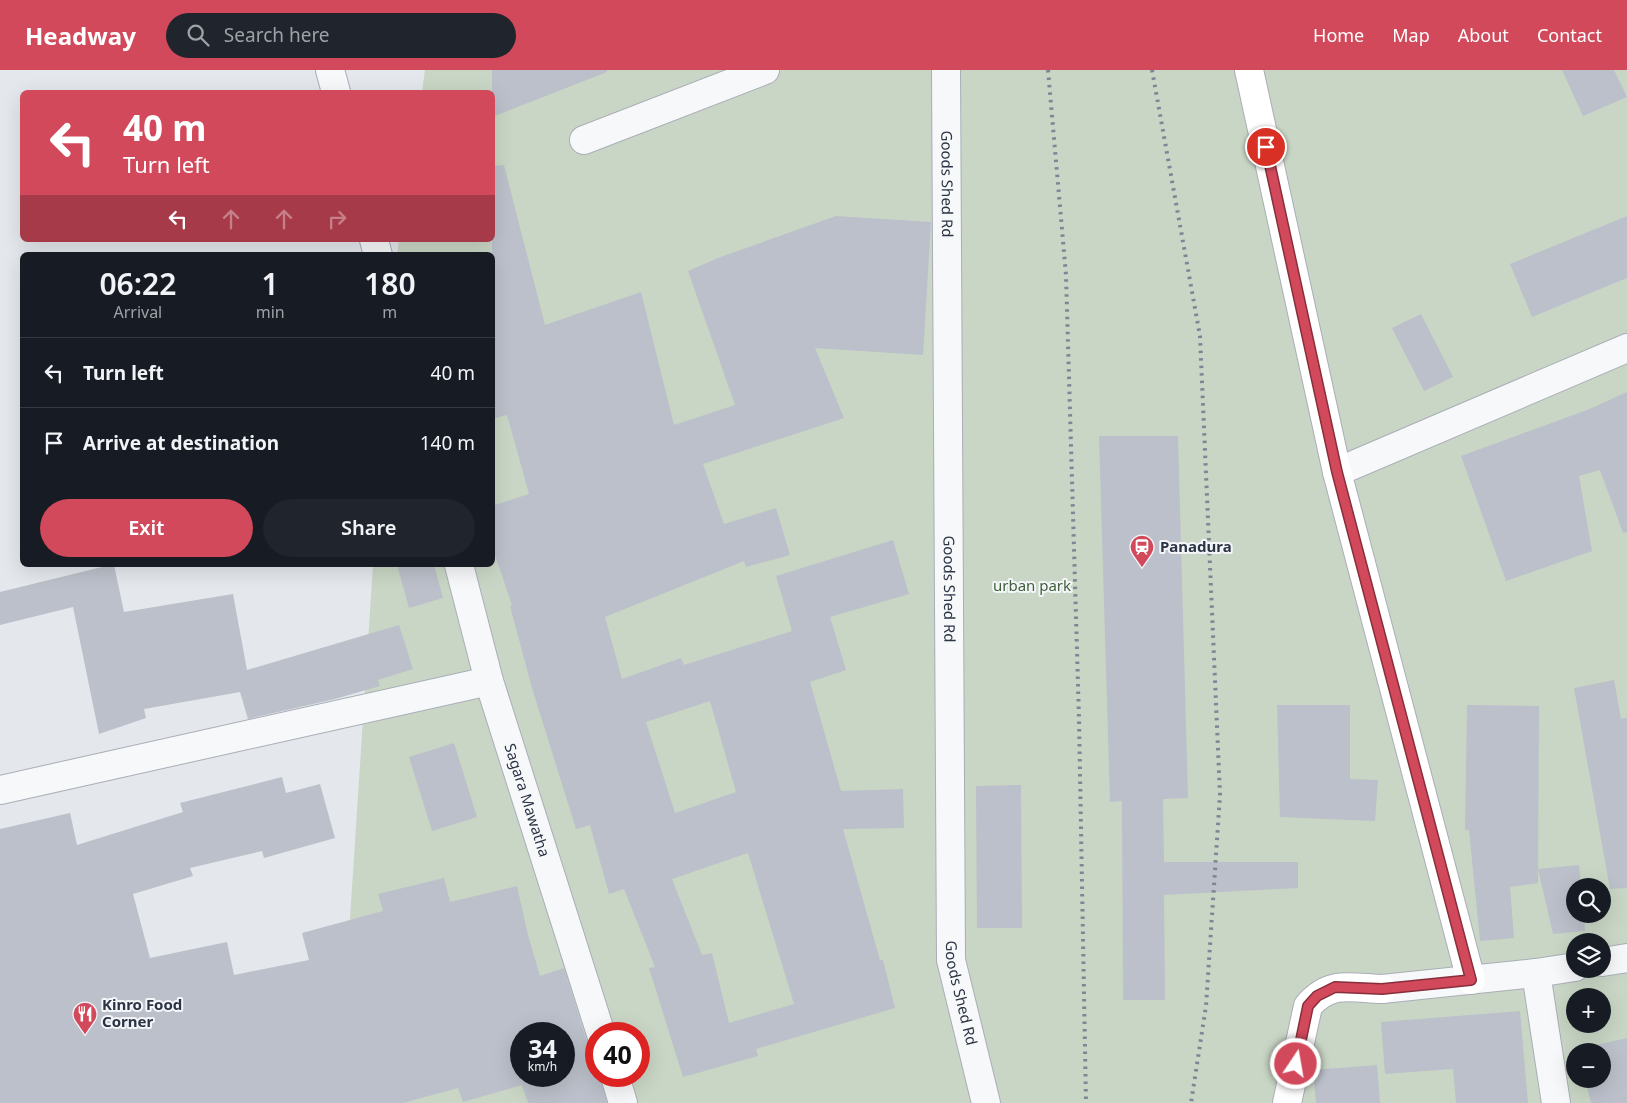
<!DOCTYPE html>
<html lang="en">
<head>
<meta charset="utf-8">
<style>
  body { margin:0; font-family:"Noto Sans",sans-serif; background:#20242c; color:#f1f3f6; height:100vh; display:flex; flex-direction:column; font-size:19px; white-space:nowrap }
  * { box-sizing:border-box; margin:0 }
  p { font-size:16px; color:#9ea1a6 }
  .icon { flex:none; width:28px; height:28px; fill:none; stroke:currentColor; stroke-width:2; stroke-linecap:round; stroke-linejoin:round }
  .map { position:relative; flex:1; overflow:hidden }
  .panel { position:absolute; left:20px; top:182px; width:475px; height:315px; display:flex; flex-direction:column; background:#171b24; border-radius:8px; box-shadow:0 5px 20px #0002 }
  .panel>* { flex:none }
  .banner { position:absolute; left:20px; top:20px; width:475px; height:152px; border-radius:8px; box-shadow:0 5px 20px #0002; background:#d1495b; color:#fff; overflow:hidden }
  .tools { position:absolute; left:1566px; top:808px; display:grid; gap:10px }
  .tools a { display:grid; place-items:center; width:45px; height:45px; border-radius:50%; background:#171b24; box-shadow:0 5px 20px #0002; font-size:25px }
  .speed { position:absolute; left:510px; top:952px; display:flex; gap:10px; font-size:25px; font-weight:700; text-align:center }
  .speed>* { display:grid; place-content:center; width:65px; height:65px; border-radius:50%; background:#171b24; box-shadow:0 5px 20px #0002; line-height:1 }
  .speed small { font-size:12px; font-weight:400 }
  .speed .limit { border:8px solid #d22; background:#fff; color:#111 }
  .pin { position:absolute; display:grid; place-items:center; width:42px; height:42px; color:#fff; margin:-21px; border:2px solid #fff; border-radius:50%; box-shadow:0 1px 5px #0007 }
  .me { position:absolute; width:55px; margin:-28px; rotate:12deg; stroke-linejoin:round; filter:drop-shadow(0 0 4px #0008) }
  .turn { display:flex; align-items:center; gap:18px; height:105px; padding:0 20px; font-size:22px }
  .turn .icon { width:65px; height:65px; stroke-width:2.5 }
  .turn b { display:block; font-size:35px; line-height:42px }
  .lanes { display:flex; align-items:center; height:48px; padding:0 20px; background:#0003; justify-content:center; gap:25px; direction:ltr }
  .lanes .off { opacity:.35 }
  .eta { display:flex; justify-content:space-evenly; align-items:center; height:85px; text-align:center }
  .eta b { font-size:30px; font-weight:600; line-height:35px }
  .action { display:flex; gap:10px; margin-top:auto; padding:10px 20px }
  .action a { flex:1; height:58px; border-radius:30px; background:#d1495b; color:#fff; font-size:20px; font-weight:600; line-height:58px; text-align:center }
  .action a+a { background:#20242c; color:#f1f3f6 }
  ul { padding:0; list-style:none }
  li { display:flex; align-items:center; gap:15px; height:70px; padding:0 20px; border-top:1px solid #363941 }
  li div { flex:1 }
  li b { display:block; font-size:19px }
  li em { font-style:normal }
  header { display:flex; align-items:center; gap:30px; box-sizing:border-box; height:70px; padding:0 25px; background:#d1495b; color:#fff }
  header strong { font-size:24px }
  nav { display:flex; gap:28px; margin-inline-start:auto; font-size:18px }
  .search { width:350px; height:45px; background:#20242c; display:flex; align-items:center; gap:12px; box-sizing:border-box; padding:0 18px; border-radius:28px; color:#9ea1a6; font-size:19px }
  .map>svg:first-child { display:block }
</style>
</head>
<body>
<header>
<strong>Headway</strong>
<div class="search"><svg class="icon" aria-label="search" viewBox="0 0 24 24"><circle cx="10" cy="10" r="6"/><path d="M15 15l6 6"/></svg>Search here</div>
<nav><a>Home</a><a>Map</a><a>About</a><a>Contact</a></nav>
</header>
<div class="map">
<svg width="1627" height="1033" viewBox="0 0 1627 1033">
  <rect width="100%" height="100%" fill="#e4e7ec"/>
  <path fill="#c9d6c5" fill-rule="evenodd" d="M425,0H1627V1033H338L373,495H492V185H397L399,170H492V22H422ZM1575,816H1602V844H1575ZM1575,871H1602V899H1575ZM1575,926H1602V954H1575ZM521,964H564V1006H521ZM596,964H639V1006H596ZM1575,981H1602V1009H1575Z"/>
  <g fill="#bbc0ca" fill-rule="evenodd">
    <polygon points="492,0 607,0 607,2 492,47"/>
    <polygon points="1562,0 1614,0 1627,27 1583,46"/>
    <path d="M504,95L545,255L641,222L674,355L735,335L688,201L718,188L836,146L931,152L923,285L815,278L844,348L703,394L724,454L776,438L790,485L746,497L744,491L605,547L622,609L681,588L684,595L792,561L776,506L893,470L909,524L830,547L846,600L810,612L841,721L903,719L904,758L843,759L880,890H883L895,938L756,979L758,986L683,1007L649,898L655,897L624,819L609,824L590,755L576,759L532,618L510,536L512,535L492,476V436L529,424L507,345L492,349V96ZM710,631L736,722L675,743L646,652ZM748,783L794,934L729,953L712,883L702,885L672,809Z"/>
    <polygon points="1627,146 1627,208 1532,247 1510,194"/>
    <polygon points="1421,244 1453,307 1424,321 1392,258"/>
    <polygon points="1627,322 1627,462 1623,463 1600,400 1579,406 1592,481 1506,511 1461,386 1587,340"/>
    <polygon points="1099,366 1178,366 1188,728 1163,729 1164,792 1298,792 1298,818 1164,825 1165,930 1123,930 1122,731 1110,732"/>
    <polygon points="110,495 114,495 124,542 233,524 247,600 399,555 413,599 378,610 380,616 335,629 248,649 240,622 144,639 146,648 99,664 73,537 0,555 0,522"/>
    <polygon points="397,495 434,495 443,528 409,538"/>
    <polygon points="1614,610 1621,649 1627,648 1627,818 1610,819 1574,618"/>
    <polygon points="1277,635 1350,635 1350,709 1378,710 1375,751 1280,747"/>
    <polygon points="1467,635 1539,636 1538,813 1510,817 1514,868 1480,871 1469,760 1465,760"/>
    <polygon points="454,673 477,747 432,761 409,687"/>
    <path d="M282,707L286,723L320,714L335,768L264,788L262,781L190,798L193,806L133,824L150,888L227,872L234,905L309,890L302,863L383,841L378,824L444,808L450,832L517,816L528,865L540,906L564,898L586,969L594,977L596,985V1006H600L607,1033H528L522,1015L463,1032L458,1018L403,1033H0V759L70,743L77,775L183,742L180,733ZM521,964H564V1006H521Z"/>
    <polygon points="1021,715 1022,858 977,858 976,716"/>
    <polygon points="1579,795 1581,816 1575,816 1575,844 1584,844 1585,861 1553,864 1538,799"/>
    <polygon points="1520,941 1528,1033 1456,1033 1453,999 1385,1004 1381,952"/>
    <polygon points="1627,968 1627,1033 1591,1033 1585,1009 1602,1009 1602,981 1579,981 1579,979"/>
    <polygon points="1377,995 1380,1033 1316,1033 1313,1000"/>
  </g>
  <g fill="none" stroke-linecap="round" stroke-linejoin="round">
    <defs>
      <g id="street">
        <polyline points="330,0 336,22"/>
        <path id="s1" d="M946,0L951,890L986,1033"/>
        <polyline points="584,70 765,0"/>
        <polyline points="374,170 378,185"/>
        <polyline points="1337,402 1627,278"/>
        <path id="s2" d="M459,495L489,611L601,964"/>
        <polyline points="0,720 489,611"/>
        <polyline points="1602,892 1627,888"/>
        <polyline points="1536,903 1556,1033"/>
        <polyline points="1382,919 1536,903 1575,897"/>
        <polyline points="615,1006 623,1033"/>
      </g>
      <g id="secondary">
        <polyline points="1249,0 1337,402 1471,910"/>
        <path d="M1287,1033L1308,936C1330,910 1351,918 1382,919"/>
      </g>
    </defs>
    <use href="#street" stroke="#a9aeb7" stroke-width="30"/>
    <use href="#secondary" stroke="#a9aeb7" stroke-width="30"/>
    <use href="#street" stroke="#f7f8fa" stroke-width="28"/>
    <use href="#secondary" stroke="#fff" stroke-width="28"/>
    <g stroke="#7d8696" stroke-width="4" stroke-dasharray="2.5 5" stroke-linecap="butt">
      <polyline points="1048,0 1066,205 1079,649 1086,1033"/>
      <polyline points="1152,0 1200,266 1220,725 1206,936 1191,1033"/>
    </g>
  </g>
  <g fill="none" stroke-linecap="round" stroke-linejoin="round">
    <defs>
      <polyline id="route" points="1266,77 1337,402 1471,910 1382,919 1335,917 1317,926 1308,936 1296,994"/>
    </defs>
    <use href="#route" stroke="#882f3b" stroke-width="12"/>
    <use href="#route" stroke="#d1495b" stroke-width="9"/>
  </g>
  <defs>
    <symbol id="station-pin" viewBox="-11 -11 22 30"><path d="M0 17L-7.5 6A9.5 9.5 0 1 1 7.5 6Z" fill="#d1495b" stroke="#f4f6f9"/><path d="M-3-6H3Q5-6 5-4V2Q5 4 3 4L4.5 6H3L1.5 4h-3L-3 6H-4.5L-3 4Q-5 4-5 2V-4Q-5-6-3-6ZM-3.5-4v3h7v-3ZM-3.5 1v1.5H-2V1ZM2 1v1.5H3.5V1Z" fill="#fff"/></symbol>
    <symbol id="restaurant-pin" viewBox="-11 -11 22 30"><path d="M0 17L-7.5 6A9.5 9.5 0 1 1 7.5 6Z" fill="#d1495b" stroke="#f4f6f9"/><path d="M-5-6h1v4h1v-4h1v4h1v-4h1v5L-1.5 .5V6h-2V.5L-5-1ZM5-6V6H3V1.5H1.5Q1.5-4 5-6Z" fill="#fff"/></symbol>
  </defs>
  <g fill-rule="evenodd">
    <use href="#station-pin" x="1128" y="463" width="28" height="38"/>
    <use href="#restaurant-pin" x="71" y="930" width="28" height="38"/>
  </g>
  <g text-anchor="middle" stroke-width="4" stroke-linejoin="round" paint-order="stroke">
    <g font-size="15" fill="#2b3445" stroke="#f4f6f9">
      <text dy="5" stroke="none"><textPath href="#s1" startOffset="114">Goods Shed Rd</textPath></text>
      <text dy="5" stroke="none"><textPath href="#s1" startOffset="519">Goods Shed Rd</textPath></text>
      <text dy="5" stroke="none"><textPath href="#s2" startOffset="245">Sagara Mawatha</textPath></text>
      <text dy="5" stroke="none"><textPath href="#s1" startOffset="924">Goods Shed Rd</textPath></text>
    </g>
    <g font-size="15" font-weight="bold" fill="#2b3445" stroke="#f4f6f9" text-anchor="start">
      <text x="1160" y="482">Panadura</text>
      <text x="102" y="940">Kinro Food<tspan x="102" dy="17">Corner</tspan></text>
    </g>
    <g font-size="15" fill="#3f6138" stroke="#f4f6f9">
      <text x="1032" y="521">urban park</text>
    </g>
  </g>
</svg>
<div class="tools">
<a><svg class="icon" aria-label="search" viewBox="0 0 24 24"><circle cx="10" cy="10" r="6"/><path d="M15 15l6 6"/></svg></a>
<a><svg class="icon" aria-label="layers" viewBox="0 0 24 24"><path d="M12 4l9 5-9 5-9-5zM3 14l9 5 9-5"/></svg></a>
<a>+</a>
<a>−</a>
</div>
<div class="speed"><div>34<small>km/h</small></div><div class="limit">40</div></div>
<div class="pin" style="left:1266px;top:77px;background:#d93025"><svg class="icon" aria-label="arrive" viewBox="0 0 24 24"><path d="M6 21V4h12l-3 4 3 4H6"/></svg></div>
<svg class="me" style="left:1296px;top:994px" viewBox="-20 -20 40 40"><circle r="17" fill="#d1495b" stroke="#fff" stroke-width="3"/><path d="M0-11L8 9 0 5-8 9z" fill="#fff"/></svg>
<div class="banner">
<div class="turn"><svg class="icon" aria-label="left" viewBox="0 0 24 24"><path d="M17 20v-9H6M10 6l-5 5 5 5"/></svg><div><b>40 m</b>Turn left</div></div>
<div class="lanes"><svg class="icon" aria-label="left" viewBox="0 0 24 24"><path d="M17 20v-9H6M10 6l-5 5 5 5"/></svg><svg class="icon off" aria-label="ahead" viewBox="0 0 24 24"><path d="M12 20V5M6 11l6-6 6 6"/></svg><svg class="icon off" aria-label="ahead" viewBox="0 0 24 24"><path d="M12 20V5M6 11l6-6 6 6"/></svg><svg class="icon off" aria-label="right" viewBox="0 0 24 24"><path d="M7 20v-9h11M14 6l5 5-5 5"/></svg></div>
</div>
<section class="panel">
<div class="eta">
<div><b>06:22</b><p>Arrival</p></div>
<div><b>1</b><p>min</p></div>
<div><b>180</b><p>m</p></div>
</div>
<ul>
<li><svg class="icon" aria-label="left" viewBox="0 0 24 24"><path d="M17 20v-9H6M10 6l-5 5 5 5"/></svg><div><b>Turn left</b></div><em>40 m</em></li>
<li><svg class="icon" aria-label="arrive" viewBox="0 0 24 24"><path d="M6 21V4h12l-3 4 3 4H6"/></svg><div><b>Arrive at destination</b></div><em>140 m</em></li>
</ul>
<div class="action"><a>Exit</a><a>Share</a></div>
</section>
</div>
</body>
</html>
